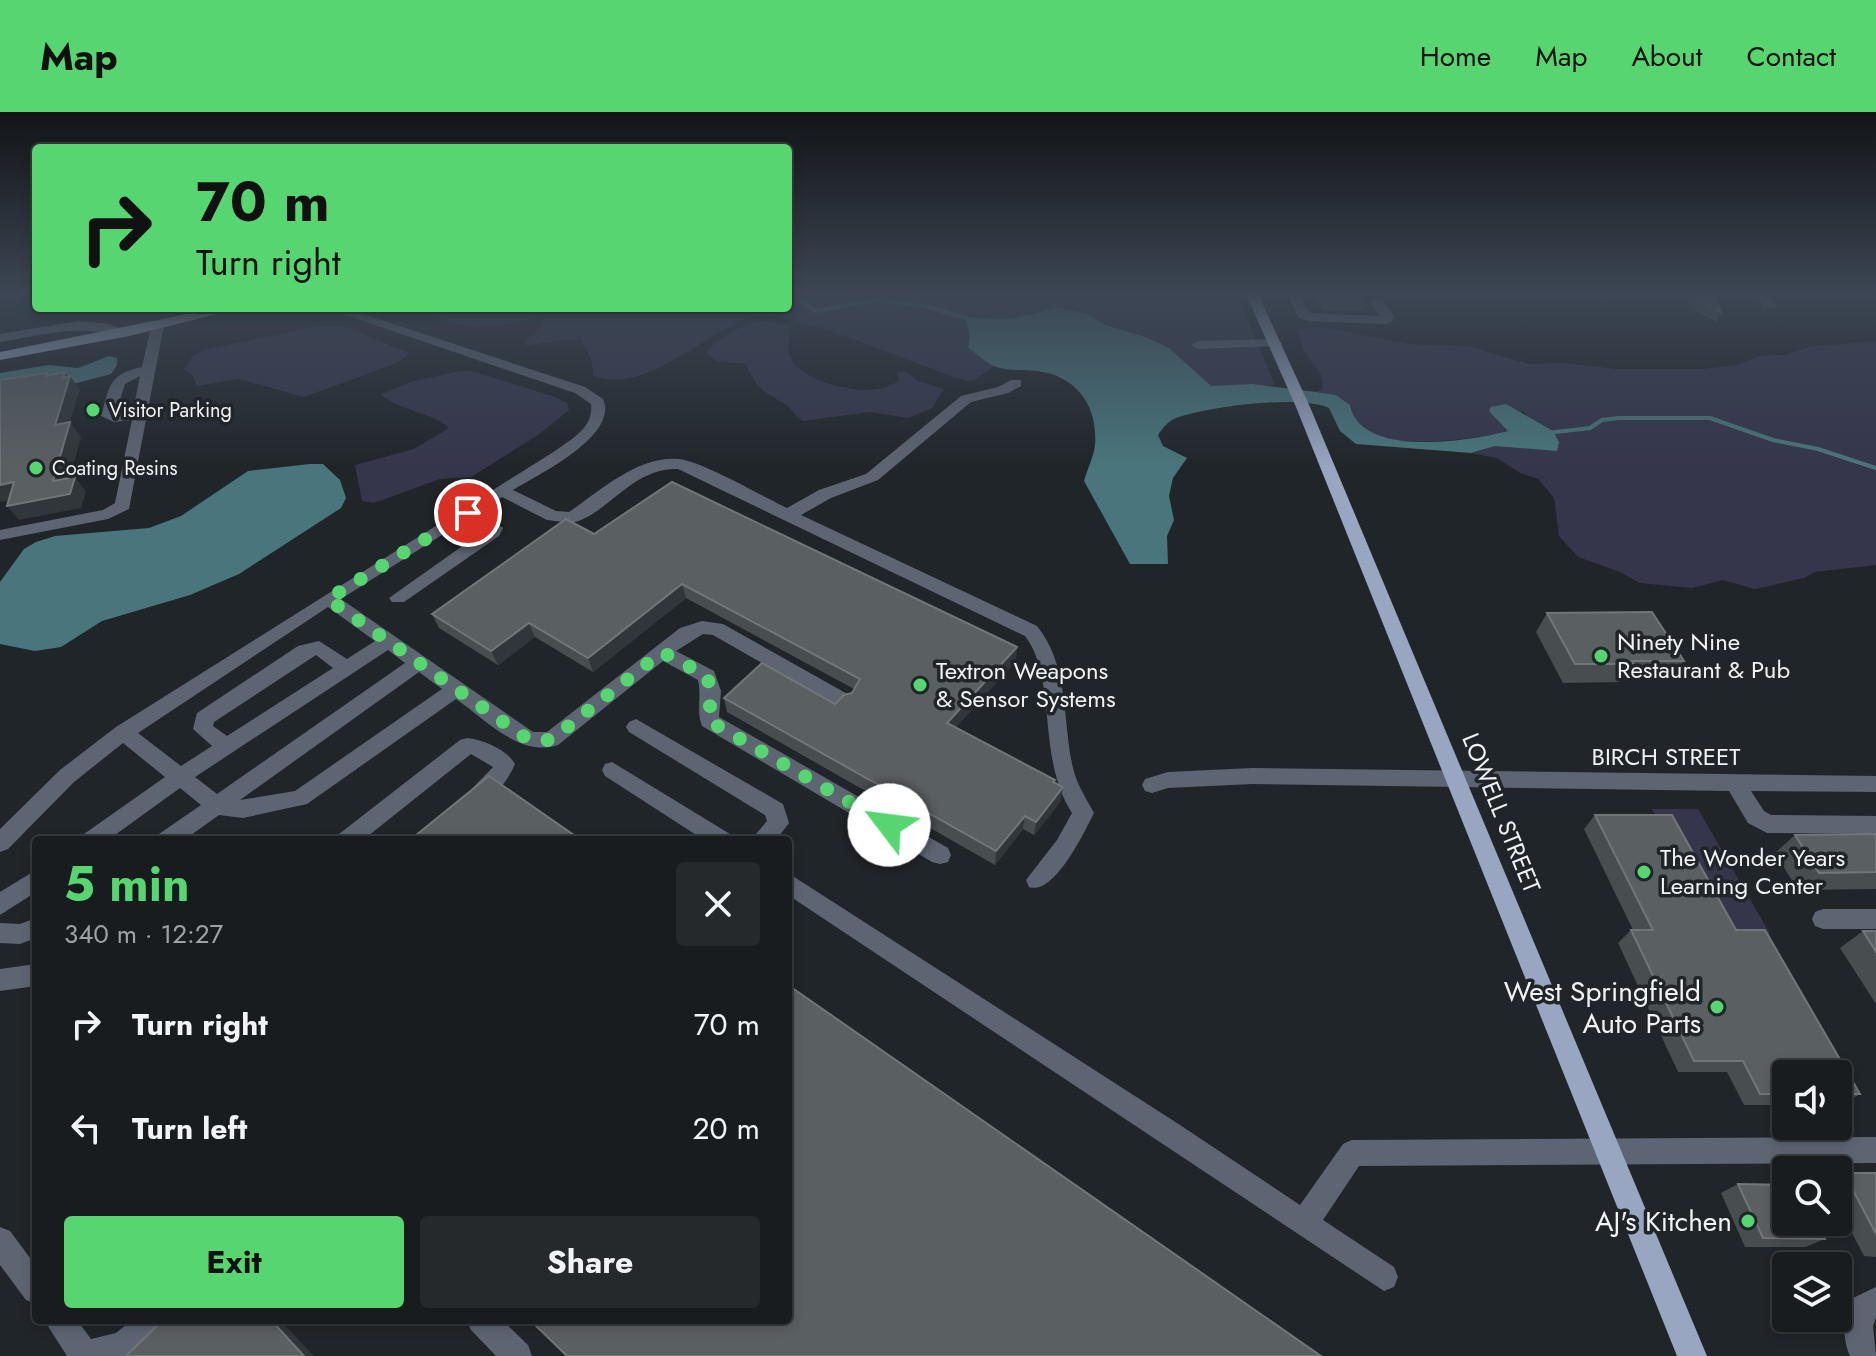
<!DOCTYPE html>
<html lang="en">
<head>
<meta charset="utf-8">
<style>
  body { margin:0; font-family:Jost,sans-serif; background:#25292c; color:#f1f3f6; height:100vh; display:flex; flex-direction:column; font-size:30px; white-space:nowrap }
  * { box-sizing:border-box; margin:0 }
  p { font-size:26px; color:#9fa1a4 }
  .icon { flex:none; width:44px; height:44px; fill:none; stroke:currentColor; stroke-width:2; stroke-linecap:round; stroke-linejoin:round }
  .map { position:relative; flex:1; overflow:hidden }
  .sheet { position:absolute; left:32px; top:724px; width:760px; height:488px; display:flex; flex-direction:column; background:#181c1f; border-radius:8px; box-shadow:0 4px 12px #0003,0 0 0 2px #363a3d }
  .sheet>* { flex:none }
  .guide { position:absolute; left:32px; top:32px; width:760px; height:168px; border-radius:8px; box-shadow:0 4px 12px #0003,0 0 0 2px #363a3d; background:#57d570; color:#111; overflow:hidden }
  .tools { position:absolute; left:1772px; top:948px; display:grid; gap:16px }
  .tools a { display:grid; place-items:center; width:80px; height:80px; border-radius:8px; background:#181c1f; box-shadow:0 4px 12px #0003,0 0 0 2px #363a3d; font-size:40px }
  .pin { position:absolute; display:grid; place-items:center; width:68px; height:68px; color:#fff; margin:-34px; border:4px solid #fff; border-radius:50%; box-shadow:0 2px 8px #0007 }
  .me { position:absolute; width:88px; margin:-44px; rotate:300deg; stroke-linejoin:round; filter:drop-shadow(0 0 6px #0008) }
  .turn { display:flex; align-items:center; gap:28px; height:168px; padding:0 32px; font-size:36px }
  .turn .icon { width:104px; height:104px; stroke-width:2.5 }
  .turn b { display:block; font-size:56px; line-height:68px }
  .round { display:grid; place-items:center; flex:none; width:84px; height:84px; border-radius:8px; background:#25292c }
  .overview { display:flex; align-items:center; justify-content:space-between; height:136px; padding:0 32px }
  h1 { font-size:48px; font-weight:700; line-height:60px; color:#57d570 }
  .primary-button { display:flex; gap:16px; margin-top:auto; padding:16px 32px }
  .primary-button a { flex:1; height:92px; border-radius:8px; background:#57d570; color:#111; font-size:32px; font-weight:700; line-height:92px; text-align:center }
  .primary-button a+a { background:#25292c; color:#f1f3f6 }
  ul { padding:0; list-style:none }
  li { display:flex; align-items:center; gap:24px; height:104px; padding:0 32px }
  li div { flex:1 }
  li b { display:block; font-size:30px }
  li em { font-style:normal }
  header { display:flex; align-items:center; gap:48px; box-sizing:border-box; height:112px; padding:0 40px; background:#57d570; color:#111 }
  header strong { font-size:38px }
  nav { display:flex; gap:44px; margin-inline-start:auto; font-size:28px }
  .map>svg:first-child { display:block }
</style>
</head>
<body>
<header>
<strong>Map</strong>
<nav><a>Home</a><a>Map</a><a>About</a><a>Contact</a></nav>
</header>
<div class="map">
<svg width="1876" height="1244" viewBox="0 0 1876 1244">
  <rect width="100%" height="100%" fill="#202529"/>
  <g fill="#35364c">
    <path d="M788,182H1236L1275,273L1157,280L965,210L970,225L968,236L994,254L975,268L967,269C920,256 788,193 750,206C699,222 649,283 593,264L592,249L582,228H559L526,234L528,227L542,214L541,207C496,214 458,223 418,196H788Z"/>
    <path d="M763,209L790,213C790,226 785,239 793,250C809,273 877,289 899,268L897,261L905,259L918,269L944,277L932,296L908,306L870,300L803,309C795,305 792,296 785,292C762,278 757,278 746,252L717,249L708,242L707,239C722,224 743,213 763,209Z"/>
    <polygon points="319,214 343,214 410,241 397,251 304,285 239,267 196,274 193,264 184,257 193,244 203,238"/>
    <path d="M1320,215L1410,232L1470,235L1529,252L1563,251L1616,257H1704L1736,253L1760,244L1785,243L1809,235L1876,229V453L1815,460L1804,466L1755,477L1723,468L1692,476L1640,471L1620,460L1578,445L1559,424L1554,386L1538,367L1520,361L1497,346L1471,341L1495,334H1517L1553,319L1537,312L1522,299L1500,308L1509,319L1498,322C1459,327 1360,347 1350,293L1336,283L1316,280L1323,277L1321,263L1304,239L1298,218Z"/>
    <path d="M460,259H472L555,285L567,291L569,298L538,323L471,365L440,367L374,391L362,389L355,353L414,337L449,316C439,303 394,297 381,282L414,269Z"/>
    <polygon points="1652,697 1698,697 1770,822 1653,822 1662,716"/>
  </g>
  <g fill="#49767c">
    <path d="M1057,195L1088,202L1105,213L1143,224L1169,236L1211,274L1252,272L1316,280L1336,283L1350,293C1360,347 1470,329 1508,319L1489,299L1491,295L1506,292L1553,319L1559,330L1557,339L1495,334L1471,341L1356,332L1340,319L1329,296C1301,282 1206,295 1176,306C1167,310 1163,316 1158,323L1163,334L1187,346L1173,366L1169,384L1174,408L1167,424L1168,452H1130L1084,369C1087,358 1094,344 1095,333C1098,294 1077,264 1037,259C1023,257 1008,260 994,254C985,250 976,241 968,236L970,225L966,206C976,204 982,206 992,207C1008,209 1042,201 1057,195Z"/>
    <polygon points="109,244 117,246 117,253 111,262 0,291 0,261 48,253 78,256"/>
    <polygon points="310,352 323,352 340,368 346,386 341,396 239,462 190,483 102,509 61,535 35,539 0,532 0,470 24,437 36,430 55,424 149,416 181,404 248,359"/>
  </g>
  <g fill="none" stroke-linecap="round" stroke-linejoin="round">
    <g stroke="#49767c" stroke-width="4">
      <polyline points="790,182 816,199 876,188 925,194 972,208"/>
      <polyline points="1547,321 1590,316 1602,308 1618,306 1710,306 1773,328 1818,337 1876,356"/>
    </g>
    <g fill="#5e6572" fill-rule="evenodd">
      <polygon points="1287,182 1299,182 1310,201 1380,204 1370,191 1377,187 1382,188 1394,204 1391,211 1386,212 1307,209 1298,205"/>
      <polygon points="1594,182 1612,182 1612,183 1606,187"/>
      <polygon points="1757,182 1769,182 1776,193 1774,196 1764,196"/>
      <path d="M325,196H345L585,275L603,287C619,324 539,362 513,378L556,399L569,400C600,379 638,343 679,347C701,349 764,385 787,396L819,378L866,362L961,284L998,275L1011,268H1021V274L1008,281L971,290L878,368L831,386L801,403L1037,514C1070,555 1062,609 1073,656C1077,673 1086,686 1094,701C1084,721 1054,784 1029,775L1026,768L1057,728L1072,701C1036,645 1058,567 1025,524L678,357C631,356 610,401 572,411L547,408L502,385L479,400L503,416L499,424L404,490H392L389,486L485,418L467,407L341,487L533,620H547L680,516L702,509L723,512L851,584L854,589L851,594H837L713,523L703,522L676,539L714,559L721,579L719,605L948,736L951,743L948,750L940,752L932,750L702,614C696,601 702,583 698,568L663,549L558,633C520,646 485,607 456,587L307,692L243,706L219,703L184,728H156L159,722L201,693L180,676L108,728H81L84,722L165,665L123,631L74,670L8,737L0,740V717L60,658L116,615L555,339C571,327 594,316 591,292L575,281ZM328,495L375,529L347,547L319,529L298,534L197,601L193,617L212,634L181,654L138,621ZM388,538L405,551L217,682L195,665ZM316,543L333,556L227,624L213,614L214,610ZM419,560L442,577L295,679L240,688Z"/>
      <path d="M79,209L109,212L131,221L124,225C75,212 48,222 0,230V222Z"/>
      <path d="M152,210L164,213L129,397L108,407L0,428V418L103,398L115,391L132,308L114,310L101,304C110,274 108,262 142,255ZM140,264L133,299L116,301L125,272Z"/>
      <polygon points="1275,227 1282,231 1280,234 1198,237 1191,233 1198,229"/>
      <polygon points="636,607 783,692 789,711 776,728 751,728 767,709 765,703 629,620 626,615 629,610"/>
      <path d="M467,626C484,628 506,637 515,652C508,669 487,699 467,692L463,686L493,655L471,642L363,728H336L339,722L460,628Z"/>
      <polygon points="612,650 730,722 733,728 704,728 605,664 602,658 605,652"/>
      <polygon points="1252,656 1876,664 1876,680 1751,679 1764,699 1771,703 1876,704 1876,722 1767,721 1748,711 1729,679 1252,672 1168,676 1152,681 1145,679 1142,673 1145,667 1168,660"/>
      <polygon points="36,758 36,780 0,803 0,780"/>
      <polygon points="788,761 1180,1013 1300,1093 1343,1032 1352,1028 1876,1025 1876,1051 1359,1054 1323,1108 1394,1155 1398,1165 1394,1175 1384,1179 788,783"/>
      <polygon points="1823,797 1876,797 1876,817 1823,817 1815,814 1812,807 1815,800"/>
      <polygon points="36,806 36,826 20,832 0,831 0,811 20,812"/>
      <polygon points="36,852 36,874 0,879 0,857"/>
      <polygon points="0,1115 10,1119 36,1154 36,1192 26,1188 0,1153"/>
      <path d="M1876,1175V1205L1873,1214L1876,1244H1850C1841,1222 1844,1207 1853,1186Z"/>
      <polygon points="44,1208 77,1208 91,1227 116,1221 132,1208 170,1208 165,1218 134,1244 67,1244"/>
      <polygon points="466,1208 502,1208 528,1233 532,1244 496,1244 471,1218"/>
    </g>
    <g fill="#98a6c1" fill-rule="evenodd">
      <polygon points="1246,182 1258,182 1310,295 1707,1244 1677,1244 1296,295"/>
      <polygon points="217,196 241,196 129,224 0,248 0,240"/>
    </g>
  </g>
  <g fill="#484d50">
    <polygon points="1313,182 1368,182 1363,198 1323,199"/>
    <polygon points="1686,182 1714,182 1721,201 1716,210 1691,195"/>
    <polygon points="594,422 1016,549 956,615 1055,668 1054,671 1061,689 1034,723 1023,717 995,753 727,600 724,586 835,592 852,581 854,577 686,486 593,560 535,525 498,553 439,516 432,502"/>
    <polygon points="1547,501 1684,549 1669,568 1621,568 1620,570 1563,571 1536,520"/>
    <polygon points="1595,703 1736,818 1860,982 1841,993 1838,993 1838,962 1786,962 1786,993 1744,993 1727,960 1678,960 1618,831 1631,818 1633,818 1584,717"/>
    <polygon points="1876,722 1876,777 1798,778 1775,741 1795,723"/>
    <polygon points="1863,819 1876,819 1876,892 1840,836"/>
    <polygon points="1844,1061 1876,1061 1876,1145 1864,1144 1838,1094 1838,1064"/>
    <polygon points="1738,1072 1825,1127 1805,1135 1745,1135 1721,1081"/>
  </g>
  <g fill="#303639">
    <polygon points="65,260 69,267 70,264 80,278 70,310 81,325 65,383 75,365 86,380 81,396 19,408 7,394 53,369 55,313"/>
    <polygon points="14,370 26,385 0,390 0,373"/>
    <polygon points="682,472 686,486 593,560 588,546"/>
    <polygon points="529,511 535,525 498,553 491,539"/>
    <polygon points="1017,535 1016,549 947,625 947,611"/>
    <polygon points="1063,675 1061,689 1034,723 1036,710"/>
    <polygon points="1025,704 1023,717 995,753 996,739"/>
    <polygon points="271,1208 280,1208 314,1244 304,1244"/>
  </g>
  <g fill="#5a5f62" stroke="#717679" stroke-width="2">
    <polygon points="1695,182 1714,182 1721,201 1696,186"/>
    <polygon points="65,260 63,266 70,264 55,313 70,310 53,369 75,365 70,382 7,394 14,370 0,373 0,268 47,261 46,264"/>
    <polygon points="672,370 1017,535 947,611 1055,668 1053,670 1063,675 1036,710 1025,704 996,739 724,586 762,551 835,592 844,583 852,581 860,567 682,472 588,546 529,511 491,539 432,502 566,407 594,422"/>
    <polygon points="1652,500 1684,549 1632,549 1634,552 1575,552 1547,501"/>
    <polygon points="489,664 581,728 410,728"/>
    <polygon points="1595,703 1672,703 1736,818 1765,818 1860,982 1838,982 1838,962 1786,962 1786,982 1760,982 1743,949 1694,949 1631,818 1653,818"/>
    <polygon points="1876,722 1876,760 1819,761 1795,723"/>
    <polygon points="1863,819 1876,819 1876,840"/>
    <polygon points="788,873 1321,1244 567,1244 530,1208 788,1208"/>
    <polygon points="1844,1061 1876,1061 1876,1122"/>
    <polygon points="1738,1072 1786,1073 1786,1110 1817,1110 1825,1127 1763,1126"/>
    <polygon points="163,1208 271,1208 304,1244 126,1244"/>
  </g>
  <linearGradient id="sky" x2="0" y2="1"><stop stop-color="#121417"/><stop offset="0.51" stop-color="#3c4654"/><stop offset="1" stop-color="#3c4654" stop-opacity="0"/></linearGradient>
  <rect width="1876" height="356" fill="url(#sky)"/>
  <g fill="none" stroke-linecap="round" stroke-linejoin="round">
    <polyline stroke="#57d570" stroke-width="14" stroke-dasharray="0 25.2" points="468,401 328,487 529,628 551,628 662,540 707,564 711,579 709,609 889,713"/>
  </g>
  <g fill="#57d570" stroke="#202529" stroke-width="3">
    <circle cx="93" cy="298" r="8"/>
    <circle cx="36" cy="356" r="8"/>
    <circle cx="1601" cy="544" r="8"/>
    <circle cx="920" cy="573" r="8"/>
    <circle cx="1644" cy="760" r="8"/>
    <circle cx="1717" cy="895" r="8"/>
    <circle cx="1748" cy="1109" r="8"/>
  </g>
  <g text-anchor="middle" stroke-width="7" stroke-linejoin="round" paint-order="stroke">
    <g font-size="20" fill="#f0f3f6" stroke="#202529" text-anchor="start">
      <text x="109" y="305">Visitor Parking</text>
      <text x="52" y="363">Coating Resins</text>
    </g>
    <g font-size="24" fill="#f0f3f6" stroke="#202529" text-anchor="start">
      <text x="1617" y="538">Ninety Nine<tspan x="1617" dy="28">Restaurant &amp; Pub</tspan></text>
      <text x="936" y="567">Textron Weapons<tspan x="936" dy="28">&amp; Sensor Systems</tspan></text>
      <text x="1660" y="754">The Wonder Years<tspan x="1660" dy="28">Learning Center</tspan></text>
    </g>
    <g font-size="24" fill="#f0f3f6" stroke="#202529">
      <text x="1666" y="653">BIRCH STREET</text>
      <text transform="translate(1501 701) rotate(68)" y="8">LOWELL STREET</text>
    </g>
    <g font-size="28" fill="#f0f3f6" stroke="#202529" text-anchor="end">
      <text x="1701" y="889">West Springfield<tspan x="1701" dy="32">Auto Parts</tspan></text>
      <text x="1732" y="1119">AJ's Kitchen</text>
    </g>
  </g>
</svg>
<div class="tools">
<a><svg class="icon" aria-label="sound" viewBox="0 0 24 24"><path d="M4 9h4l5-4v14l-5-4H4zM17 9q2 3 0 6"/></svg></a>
<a><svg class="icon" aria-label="search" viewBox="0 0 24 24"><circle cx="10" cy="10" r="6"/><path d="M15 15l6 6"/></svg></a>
<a><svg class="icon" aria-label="layers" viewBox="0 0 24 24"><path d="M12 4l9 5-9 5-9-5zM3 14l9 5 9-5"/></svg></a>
</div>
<div class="pin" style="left:468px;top:401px;background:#d93025"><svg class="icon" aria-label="arrive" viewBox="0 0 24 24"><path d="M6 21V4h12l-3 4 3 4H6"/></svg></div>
<svg class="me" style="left:889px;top:713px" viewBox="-20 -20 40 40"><circle r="19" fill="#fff"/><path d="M0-13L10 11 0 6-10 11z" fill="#57d570"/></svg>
<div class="guide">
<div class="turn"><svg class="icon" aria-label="right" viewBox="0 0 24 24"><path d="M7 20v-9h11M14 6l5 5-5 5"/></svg><div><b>70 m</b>Turn right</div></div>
</div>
<section class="sheet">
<div class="overview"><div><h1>5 min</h1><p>340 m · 12:27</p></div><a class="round"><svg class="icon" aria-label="close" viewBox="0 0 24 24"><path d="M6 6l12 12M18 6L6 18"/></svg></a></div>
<ul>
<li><svg class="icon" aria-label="right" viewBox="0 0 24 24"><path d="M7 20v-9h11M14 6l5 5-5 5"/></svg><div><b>Turn right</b></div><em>70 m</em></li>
<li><svg class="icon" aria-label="left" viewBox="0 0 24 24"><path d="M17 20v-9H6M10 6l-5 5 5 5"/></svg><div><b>Turn left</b></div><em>20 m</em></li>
</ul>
<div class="primary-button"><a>Exit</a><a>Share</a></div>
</section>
</div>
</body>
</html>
